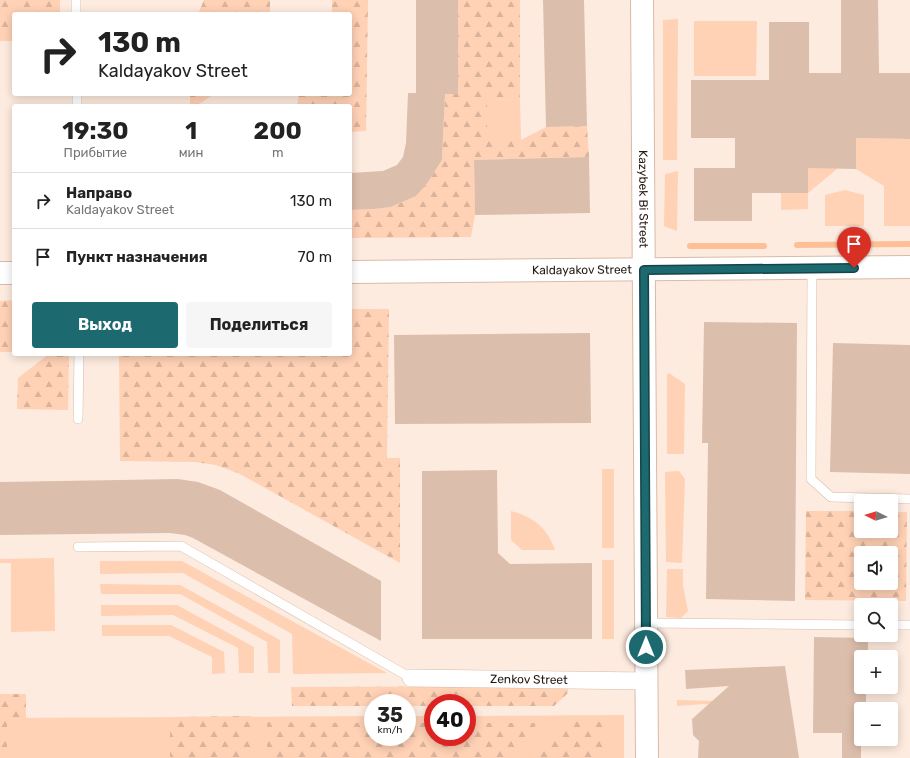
<!DOCTYPE html>
<html lang="ru">
<head>
<meta charset="utf-8">
<style>
  body { margin:0; font-family:Rubik,sans-serif; background:#f6f6f6; color:#222; height:100vh; display:flex; flex-direction:column; font-size:15px; white-space:nowrap }
  * { box-sizing:border-box; margin:0 }
  p { font-size:13px; color:#767676 }
  .icon { flex:none; width:22px; height:22px; fill:none; stroke:currentColor; stroke-width:2; stroke-linecap:round; stroke-linejoin:round }
  .map { position:relative; flex:1; overflow:hidden }
  .details { position:absolute; left:12px; top:104px; width:340px; height:252px; display:flex; flex-direction:column; background:#fff; border-radius:4px; box-shadow:0 2px 10px #0003 }
  .details>* { flex:none }
  .banner { position:absolute; left:12px; top:12px; width:340px; height:84px; border-radius:4px; box-shadow:0 2px 10px #0003; background:#fff; color:#222; overflow:hidden }
  .needle { width:26px; rotate:275deg }
  .tools { position:absolute; left:854px; top:494px; display:grid; gap:8px }
  .tools a { display:grid; place-items:center; width:44px; height:44px; border-radius:4px; background:#fff; box-shadow:0 2px 10px #0003; font-size:20px }
  .speed { position:absolute; left:364px; top:694px; display:flex; gap:8px; font-size:20px; font-weight:700; text-align:center }
  .speed>* { display:grid; place-content:center; width:52px; height:52px; border-radius:50%; background:#fff; box-shadow:0 2px 10px #0003; line-height:1 }
  .speed small { font-size:10px; font-weight:400 }
  .speed .limit { border:6px solid #d22; background:#fff; color:#111 }
  .pin { position:absolute; display:grid; place-items:center; width:34px; height:34px; color:#fff; margin:-41px -17px; border-radius:50% 50% 50% 0; rotate:-45deg; box-shadow:0 0 4px #0007 }
  .pin .icon { rotate:45deg }
  .me { position:absolute; width:44px; margin:-22px; rotate:0deg; stroke-linejoin:round; filter:drop-shadow(0 0 3px #0008) }
  .turn { display:flex; align-items:center; gap:14px; height:84px; padding:0 20px; font-size:18px }
  .turn .icon { width:52px; height:52px; stroke-width:2.5 }
  .turn b { display:block; font-size:28px; line-height:34px }
  .eta { display:flex; justify-content:space-evenly; align-items:center; height:68px; text-align:center }
  .eta b { font-size:24px; font-weight:700; line-height:28px }
  .cta { display:flex; gap:8px; margin-top:auto; padding:8px 20px }
  .cta a { flex:1; height:46px; border-radius:4px; background:#1d6970; color:#fff; font-size:16px; font-weight:700; line-height:46px; text-align:center }
  .cta a+a { background:#f6f6f6; color:#222 }
  ul { padding:0; list-style:none }
  li { display:flex; align-items:center; gap:12px; height:56px; padding:0 20px; border-top:1px solid #e0e0e0 }
  li div { flex:1 }
  li b { display:block; font-size:15px }
  li em { font-style:normal }
  .map>svg:first-child { display:block }
</style>
</head>
<body>
<div class="map">
<svg width="910" height="758" viewBox="0 0 910 758">
  <defs>
    <pattern id="forest-firs" width="22" height="20" patternUnits="userSpaceOnUse"><rect width="22" height="20" fill="#ffd1b5"/><path d="M5 1l3.5 6h-7zM16 11l3.5 6h-7z" fill="#dab39b"/></pattern>
  </defs>
  <rect width="100%" height="100%" fill="#feebdf"/>
  <g fill="#ffd1b5">
    <polygon points="678,19 677,160 663,160 663,20"/>
    <polygon points="694,21 757,21 756,76 694,76"/>
    <polygon points="520,99 521,140 487,140 486,100"/>
    <polygon points="808,138 837,169 808,193 808,209 781,210 781,193 808,193"/>
    <polygon points="856,138 910,139 910,226 884,226 884,186 856,169"/>
    <polygon points="678,171 677,231 664,226 665,174"/>
    <polygon points="845,190 864,195 864,226 825,226 825,195"/>
    <polygon points="669,373 685,384 684,454 667,454 667,374"/>
    <rect x="602" y="469" width="12" height="79"/>
    <polygon points="679,471 685,479 682,563 666,562 665,472"/>
    <path d="M511,511C534,517 547,528 555,550H522L511,540Z"/>
    <polygon points="54,558 55,631 11,632 11,563 0,563 0,559"/>
    <rect x="602" y="560" width="12" height="79"/>
    <polygon points="100,561 182,561 387,673 293,674 292,634 183,573 100,574"/>
    <polygon points="667,569 683,569 683,586 688,611 681,618 666,617"/>
    <polygon points="100,584 180,585 280,640 280,673 268,673 267,642 180,594 101,594"/>
    <polygon points="101,605 177,605 254,647 254,673 239,673 238,648 173,615 101,616"/>
    <polygon points="102,625 171,625 224,652 225,673 212,674 212,657 169,636 102,636"/>
    <polygon points="677,700 751,702 740,707 703,704 677,706"/>
    <polygon points="624,715 624,758 0,758 0,718 373,716 373,737 407,737 407,716 433,716 433,737 467,737 467,716"/>
  </g>
  <g fill="url(#forest-firs)" fill-rule="evenodd">
    <polygon points="0,0 60,0 60,14 14,14 14,41 0,41"/>
    <polygon points="204,0 270,0 270,14 198,14"/>
    <polygon points="332,0 368,0 366,131 350,132 350,106 297,106 299,94 350,94 350,14 332,14"/>
    <polygon points="458,0 520,0 520,99 487,100 487,140 521,140 546,127 587,126 589,157 474,160 475,215 471,237 350,238 350,210 374,209 391,207 416,196 426,185 442,160 445,94"/>
    <polygon points="190,94 214,94 196,106 190,106"/>
    <polygon points="14,300 14,352 0,352 0,301"/>
    <polygon points="350,309 389,309 387,458 400,458 400,563 240,474 216,465 195,462 120,461 119,354 350,354"/>
    <polygon points="49,354 69,354 68,410 17,409 18,378"/>
    <path d="M806,511H861V531H891V512H907L906,601L805,600ZM861,553H891V583H861Z"/>
    <polygon points="568,686 568,693 554,706 467,706 467,703 433,703 433,706 407,706 407,703 373,703 373,706 292,706 291,687"/>
    <polygon points="0,694 26,694 26,718 7,718 7,758 0,758"/>
    <polygon points="251,716 251,758 170,758 170,717"/>
    <polygon points="567,721 606,722 606,758 530,758"/>
    <polygon points="267,722 373,723 373,737 407,737 407,723 433,723 433,737 467,737 467,723 538,723 504,758 267,758"/>
  </g>
  <g fill="none" stroke-linecap="round" stroke-linejoin="round">
    <g stroke="#febf97" stroke-width="6">
      <polyline points="797,245 910,244"/>
      <polyline points="690,246 764,246"/>
    </g>
  </g>
  <g fill="#dcbeac">
    <polygon points="416,0 458,0 458,94 445,94 442,160 426,185 416,196 391,207 374,209 350,210 350,173 383,171 397,165 403,157 406,143 408,93 416,93"/>
    <polygon points="543,0 584,0 587,126 546,127"/>
    <polygon points="841,0 878,0 879,73 910,73 910,139 856,138 856,169 808,168 808,193 752,193 752,221 694,221 694,168 735,168 735,138 691,138 691,80 769,80 769,22 809,22 809,73 841,73"/>
    <polygon points="589,157 590,213 475,215 474,160"/>
    <polygon points="704,322 797,323 795,601 706,599 708,443 702,443"/>
    <polygon points="590,333 591,423 395,424 394,335"/>
    <polygon points="833,343 910,345 910,474 830,472"/>
    <polygon points="497,470 498,553 510,564 592,563 592,639 422,639 422,471"/>
    <polygon points="178,479 198,482 220,490 381,581 381,641 193,538 185,535 170,533 0,535 0,482"/>
    <polygon points="814,637 868,638 868,657 861,657 861,687 866,687 866,709 861,709 861,758 842,758 842,733 813,733"/>
    <polygon points="785,666 799,758 698,758 699,741 693,735 692,719 729,686 686,689 685,670"/>
  </g>
  <g fill="none" stroke-linecap="round" stroke-linejoin="round">
    <defs>
      <g id="service">
        <polyline points="76,0 76,14"/>
        <polyline points="77,94 77,106"/>
        <polyline points="812,268 811,479 831,497 910,499"/>
        <polyline points="78,419 79,354"/>
        <polyline points="78,547 181,546 411,678"/>
        <polyline points="646,623 861,625"/>
        <polyline points="891,625 910,625"/>
      </g>
      <g id="minor">
        <path id="s1" d="M411,678L647,681"/>
      </g>
      <g id="tertiary">
        <path id="s2" d="M642,0L647,758"/>
        <path id="s3" d="M350,272L910,267"/>
        <polyline points="0,273 14,273"/>
      </g>
    </defs>
    <use href="#service" stroke="#d8bba8" stroke-width="10"/>
    <use href="#minor" stroke="#d8bba8" stroke-width="18"/>
    <use href="#tertiary" stroke="#d8bba8" stroke-width="24"/>
    <use href="#service" stroke="#fff" stroke-width="9"/>
    <use href="#minor" stroke="#fff" stroke-width="17"/>
    <use href="#tertiary" stroke="#fff" stroke-width="22"/>
  </g>
  <g fill="none" stroke-linecap="round" stroke-linejoin="round">
    <defs>
      <polyline id="route" points="646,647 644,270 854,268"/>
    </defs>
    <use href="#route" stroke="#134449" stroke-width="10"/>
    <use href="#route" stroke="#1d6970" stroke-width="7"/>
  </g>
  <g text-anchor="middle" stroke-width="3" stroke-linejoin="round" paint-order="stroke">
    <g font-size="12" fill="#231912" stroke="#feebdf">
      <text dy="4" stroke="none"><textPath href="#s2" startOffset="199">Kazybek Bi Street</textPath></text>
      <text dy="4" stroke="none"><textPath href="#s3" startOffset="232">Kaldayakov Street</textPath></text>
      <text dy="4" stroke="none"><textPath href="#s1" startOffset="118">Zenkov Street</textPath></text>
    </g>
  </g>
</svg>
<div class="tools">
<a><svg class="needle" viewBox="-14 -14 28 28"><path d="M0-13l5 13h-10z" fill="#e53935"/><path d="M0 13l5-13h-10z" fill="#767676"/></svg></a>
<a><svg class="icon" aria-label="sound" viewBox="0 0 24 24"><path d="M4 9h4l5-4v14l-5-4H4zM17 9q2 3 0 6"/></svg></a>
<a><svg class="icon" aria-label="search" viewBox="0 0 24 24"><circle cx="10" cy="10" r="6"/><path d="M15 15l6 6"/></svg></a>
<a>+</a>
<a>−</a>
</div>
<div class="speed"><div>35<small>km/h</small></div><div class="limit">40</div></div>
<div class="pin" style="left:854px;top:268px;background:#d93025"><svg class="icon" aria-label="arrive" viewBox="0 0 24 24"><path d="M6 21V4h12l-3 4 3 4H6"/></svg></div>
<svg class="me" style="left:646px;top:647px" viewBox="-20 -20 40 40"><circle r="17" fill="#1d6970" stroke="#fff" stroke-width="3"/><path d="M0-11L8 9 0 5-8 9z" fill="#fff"/></svg>
<div class="banner">
<div class="turn"><svg class="icon" aria-label="right" viewBox="0 0 24 24"><path d="M7 20v-9h11M14 6l5 5-5 5"/></svg><div><b>130 m</b>Kaldayakov Street</div></div>
</div>
<section class="details">
<div class="eta">
<div><b>19:30</b><p>Прибытие</p></div>
<div><b>1</b><p>мин</p></div>
<div><b>200</b><p>m</p></div>
</div>
<ul>
<li><svg class="icon" aria-label="right" viewBox="0 0 24 24"><path d="M7 20v-9h11M14 6l5 5-5 5"/></svg><div><b>Направо</b><p>Kaldayakov Street</p></div><em>130 m</em></li>
<li><svg class="icon" aria-label="arrive" viewBox="0 0 24 24"><path d="M6 21V4h12l-3 4 3 4H6"/></svg><div><b>Пункт назначения</b></div><em>70 m</em></li>
</ul>
<div class="cta"><a>Выход</a><a>Поделиться</a></div>
</section>
</div>
</body>
</html>
